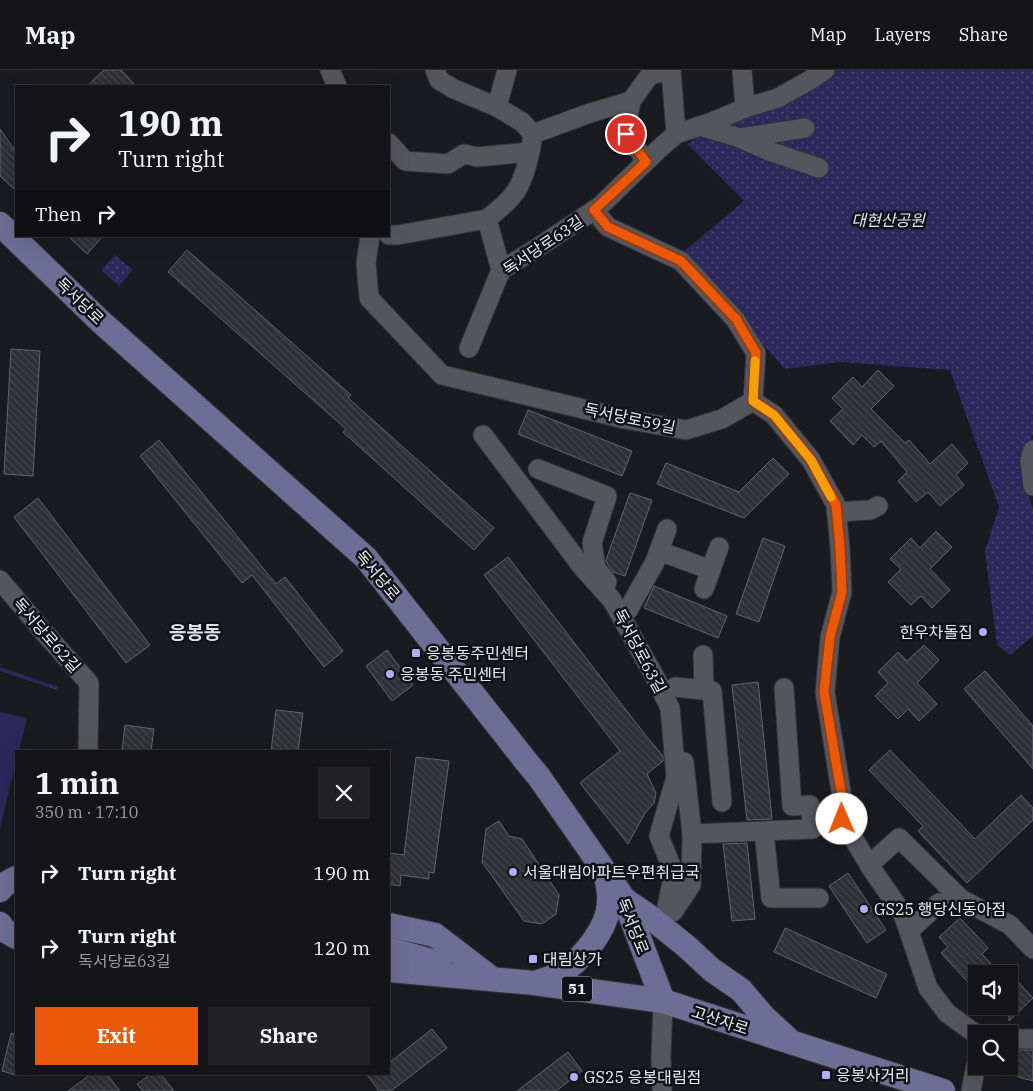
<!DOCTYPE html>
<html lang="en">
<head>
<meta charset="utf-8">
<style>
  body { margin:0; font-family:"IBM Plex Serif","Noto Sans KR",serif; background:#212126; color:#f1f3f6; height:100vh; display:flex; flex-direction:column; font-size:19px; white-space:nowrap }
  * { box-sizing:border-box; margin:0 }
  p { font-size:16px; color:#9d9ea2 }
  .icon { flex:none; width:28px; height:28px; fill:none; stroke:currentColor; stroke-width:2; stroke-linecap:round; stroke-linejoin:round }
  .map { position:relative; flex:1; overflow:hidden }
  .details { position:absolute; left:15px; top:680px; width:375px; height:325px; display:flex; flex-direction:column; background:#141419; border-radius:0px; box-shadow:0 5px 20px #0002,0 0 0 1px #333338 }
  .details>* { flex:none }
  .banner { position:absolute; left:15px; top:15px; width:375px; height:152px; border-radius:0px; box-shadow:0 5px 20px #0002,0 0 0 1px #333338; background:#141419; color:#f1f3f6; overflow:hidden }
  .tools { position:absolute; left:968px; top:895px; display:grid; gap:10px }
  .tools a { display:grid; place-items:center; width:50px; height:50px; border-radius:0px; background:#141419; box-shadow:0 5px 20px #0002,0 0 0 1px #333338; font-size:25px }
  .pin { position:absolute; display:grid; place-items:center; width:42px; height:42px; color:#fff; margin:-21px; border:2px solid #fff; border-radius:50%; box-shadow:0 1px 5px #0007 }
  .me { position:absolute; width:55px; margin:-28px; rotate:359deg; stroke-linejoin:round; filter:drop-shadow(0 0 4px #0008) }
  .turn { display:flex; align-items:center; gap:18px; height:105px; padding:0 20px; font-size:22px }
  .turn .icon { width:65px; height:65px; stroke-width:2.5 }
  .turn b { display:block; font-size:35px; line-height:42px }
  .then { display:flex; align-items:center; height:48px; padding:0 20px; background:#0003; gap:10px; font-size:19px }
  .round { display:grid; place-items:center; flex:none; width:52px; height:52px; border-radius:0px; background:#212126 }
  .summary { display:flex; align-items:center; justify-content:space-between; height:85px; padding:0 20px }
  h1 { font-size:30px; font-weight:800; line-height:38px }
  .primary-button { display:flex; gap:10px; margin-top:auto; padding:10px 20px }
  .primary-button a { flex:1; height:58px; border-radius:0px; background:#ea580c; color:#fff; font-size:20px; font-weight:800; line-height:58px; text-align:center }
  .primary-button a+a { background:#212126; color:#f1f3f6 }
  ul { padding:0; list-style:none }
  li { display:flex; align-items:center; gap:15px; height:75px; padding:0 20px }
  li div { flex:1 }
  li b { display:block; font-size:19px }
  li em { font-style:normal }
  header { display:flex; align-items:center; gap:30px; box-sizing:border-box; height:70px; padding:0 25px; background:#141419; border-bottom:1px solid #333338 }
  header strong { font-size:24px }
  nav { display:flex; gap:28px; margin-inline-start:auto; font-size:18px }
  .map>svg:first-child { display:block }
</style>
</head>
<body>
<header>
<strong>Map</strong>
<nav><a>Map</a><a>Layers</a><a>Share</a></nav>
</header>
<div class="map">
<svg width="1033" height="1021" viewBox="0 0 1033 1021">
  <defs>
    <pattern id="grass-tufts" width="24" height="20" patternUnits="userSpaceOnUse" patternTransform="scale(1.25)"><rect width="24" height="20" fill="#2d285c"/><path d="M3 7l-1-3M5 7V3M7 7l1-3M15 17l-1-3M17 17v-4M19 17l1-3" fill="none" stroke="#4b4774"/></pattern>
    <pattern id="park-dots" width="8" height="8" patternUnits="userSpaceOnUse" patternTransform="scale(1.25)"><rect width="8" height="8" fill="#2d285c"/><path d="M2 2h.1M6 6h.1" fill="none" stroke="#4b4774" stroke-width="1.8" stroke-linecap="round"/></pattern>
    <pattern id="building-back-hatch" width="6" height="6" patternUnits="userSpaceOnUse" patternTransform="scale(1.25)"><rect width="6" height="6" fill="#2f2f36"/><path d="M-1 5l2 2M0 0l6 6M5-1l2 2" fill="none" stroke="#43434a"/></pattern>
  </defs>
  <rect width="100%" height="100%" fill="#1a1a21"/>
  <polygon fill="url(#grass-tufts)" points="0,597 58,617 57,620 0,601"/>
  <g fill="url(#park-dots)">
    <polygon points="836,0 1033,0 1033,364 1022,391 1024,415 1033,438 1033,566 1010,585 997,575 985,481 999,437 950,300 840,292 785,299 681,184 744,131 687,74 728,51 792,32"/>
    <polygon points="115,185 133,200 119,216 101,200"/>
  </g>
  <polygon fill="#2d285c" points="0,642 27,648 19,681 16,681 16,691 0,759"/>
  <g fill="url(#building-back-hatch)" stroke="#63636c">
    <polygon points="104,0 121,0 136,16 87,16"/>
    <polygon points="0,59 16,82 16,121 0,106"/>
    <polygon points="68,166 103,166 87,184"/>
    <polygon points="187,180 351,325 348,328 494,458 474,480 343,362 346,359 168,202"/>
    <polygon points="11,279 40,281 33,406 4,404"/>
    <polygon points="878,300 894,316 871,339 905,373 909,370 930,394 952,374 968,393 956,405 964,415 940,436 928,422 916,432 898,411 907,402 881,371 874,377 862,365 853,375 830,351 843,339 832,328 853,307 862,317"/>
    <polygon points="528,340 632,381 622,406 518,364"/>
    <polygon points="159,370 276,514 285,507 343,581 324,597 252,505 242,513 140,386"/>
    <polygon points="773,388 789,404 744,448 657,414 666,393 739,422"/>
    <polygon points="630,423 652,430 625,506 613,502 607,493 606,490"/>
    <polygon points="38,428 150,575 126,593 14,447"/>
    <polygon points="936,461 952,477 930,499 950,520 932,538 921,526 911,535 888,512 901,499 890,489 911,468 920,478"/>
    <polygon points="763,468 785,476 759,552 736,544"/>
    <polygon points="508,487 643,662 663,686 663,691 647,704 656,723 654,733 645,743 628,774 580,713 620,681 484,505"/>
    <polygon points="654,516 727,546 718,568 644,538"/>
    <polygon points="924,575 939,590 917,613 937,634 919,651 908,639 898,649 875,626 888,613 878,602 898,582 907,591"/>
    <polygon points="387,580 413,615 392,631 366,596"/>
    <polygon points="985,601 1033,656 1033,699 964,619"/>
    <polygon points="758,612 772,749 747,750 732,615"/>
    <polygon points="276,640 303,643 298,681 271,681"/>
    <polygon points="125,655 154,659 151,681 122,681"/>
    <polygon points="890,680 975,769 1021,725 1033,738 1033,750 967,813 918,761 923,756 869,700"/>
    <polygon points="416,687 449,691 434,803 429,802 429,809 401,805 400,816 389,814 389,783 404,785"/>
    <polygon points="499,751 509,766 522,769 559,825 556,844 542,854 524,851 482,792 486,759"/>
    <polygon points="747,773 755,849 732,851 723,774"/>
    <polygon points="848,803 886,860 867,873 829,816"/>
    <polygon points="960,848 988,878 982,884 1000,904 976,904 976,921 941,883 948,877 939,867"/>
    <polygon points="785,858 887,904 876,928 774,882"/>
    <polygon points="1009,902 1033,928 1009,951"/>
    <polygon points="432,959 447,978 391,1021 379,1021 366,1004 389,1004 389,993"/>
    <polygon points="11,963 16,964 16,1005 2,1001"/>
    <polygon points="1018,980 1033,980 1033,1011 1018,1007"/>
    <polygon points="568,982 582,1001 556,1021 517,1021"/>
    <polygon points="91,1004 107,1004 120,1021 68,1021"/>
    <polygon points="151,1004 161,1004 174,1021 143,1021 137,1014"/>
  </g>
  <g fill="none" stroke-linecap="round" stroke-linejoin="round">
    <defs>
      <g id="minor">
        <polyline points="330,0 337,16"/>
        <polyline points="435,0 439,10 454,19 497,37"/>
        <polyline points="507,0 497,37 522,52 533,64"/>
        <polyline points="671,0 676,64"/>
        <polyline points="742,0 745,38"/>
        <polyline points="631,31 627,52 626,63 646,91"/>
        <polyline points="699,56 740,68 805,58"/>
        <polyline points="533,64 590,43 631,31 650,5 671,0"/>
        <polyline points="740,68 769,81 819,98"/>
        <polyline points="389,73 405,91 448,94 464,84 477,87 530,82"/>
        <polyline points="594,140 608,157 681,191 735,249 756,283 753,331"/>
        <polyline points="487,149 501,200"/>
        <path d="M389,165H398L487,149C497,141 509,132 516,121C525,108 531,80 533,64"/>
        <polyline points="370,166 366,193 369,228 442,305 625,349 686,360 722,349 753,331 774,345 811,390 836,435 840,478 842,522 830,567 825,622 841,721 842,749 871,798 903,844 928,918 947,943 976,964"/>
        <polyline points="469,278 501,200 534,180 599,137 661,77 676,64 712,52 745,38 778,28 810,10 825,0"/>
        <polyline points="483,365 583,498 612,530 656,609 670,638 676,707 659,766 674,803 667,836"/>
        <polyline points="1033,380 1030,390 1033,416"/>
        <polyline points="538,399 607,426 592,473 596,498 607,512"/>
        <polyline points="836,442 870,440 878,436"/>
        <polyline points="659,481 711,500"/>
        <polyline points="0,510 42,560 89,613 88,681"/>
        <polyline points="704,519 719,477"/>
        <polyline points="628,540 655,492 667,459"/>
        <polyline points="703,585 704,620"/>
        <polyline points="675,617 712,621 722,732"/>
        <polyline points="764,762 771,828 819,828"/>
        <polyline points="692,764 813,759 810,735 792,736 784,618"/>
        <polyline points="869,795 899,768 961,829 1010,855 1033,879"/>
        <polyline points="673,842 691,815 692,764 684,692"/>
        <polyline points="909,861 939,833"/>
        <polyline points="1009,969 1033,969"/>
        <polyline points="662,1021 661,988 663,931"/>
        <polyline points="971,1021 976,995"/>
      </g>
      <g id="major">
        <polyline points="0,154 100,251 366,488 525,690 539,707 624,829 663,931"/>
        <polyline points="0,820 5,814 16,808"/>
        <polyline points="624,829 650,847 686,876 712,900 741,920 764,947 787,968"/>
        <polyline points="0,854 4,860 16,867"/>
        <polyline points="389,855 435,865 491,908"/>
        <polyline points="389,879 439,893"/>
        <polyline points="389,900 534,913 663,931 943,1021"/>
        <path d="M535,913C542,910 550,909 557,905C580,893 608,859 609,832C610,823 607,813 606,805"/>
      </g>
    </defs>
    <use href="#minor" stroke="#333338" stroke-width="21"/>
    <use href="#major" stroke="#333338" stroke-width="26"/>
    <use href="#minor" stroke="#55555d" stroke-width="19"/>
    <use href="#major" stroke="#6e6d95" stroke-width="24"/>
  </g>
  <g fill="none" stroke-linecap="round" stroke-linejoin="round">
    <defs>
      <polyline id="route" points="626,64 646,92 594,140 608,157 681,191 736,249 756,283 753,331 774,345 811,390 836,435 840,478 842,522 830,567 824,622 841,721 842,749"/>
    </defs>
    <use href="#route" stroke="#983908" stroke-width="12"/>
    <use href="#route" stroke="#ea580c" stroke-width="9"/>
    <polyline stroke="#f59e0b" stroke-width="9" points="755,291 753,331 774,345 811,390 831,427"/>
  </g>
  <g fill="#afaefa" stroke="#111118" stroke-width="2">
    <circle cx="983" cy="562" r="5"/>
    <rect x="411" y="578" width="10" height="10" rx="2.5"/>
    <circle cx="390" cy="604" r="5"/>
    <circle cx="513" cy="802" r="5"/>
    <circle cx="864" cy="839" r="5"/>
    <rect x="528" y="884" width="10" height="10" rx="2.5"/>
    <rect x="821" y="1000" width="10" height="10" rx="2.5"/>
    <circle cx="574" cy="1007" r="5"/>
  </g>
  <g text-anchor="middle" stroke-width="5" stroke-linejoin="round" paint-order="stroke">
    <rect fill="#111118" stroke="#a8a8ae" stroke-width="1" x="562" y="906.5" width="30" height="25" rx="4"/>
    <g font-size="15" font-weight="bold" fill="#e9e9ee">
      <text x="577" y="924">51</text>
    </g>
    <g font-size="16" font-style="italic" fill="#e0e1f2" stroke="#111118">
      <text x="888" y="156">대현산공원</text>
    </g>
    <g font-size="16" fill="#e9e9ee" stroke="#111118">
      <text transform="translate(543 175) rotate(-34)" y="6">독서당로63길</text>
      <text transform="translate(80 231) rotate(44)" y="6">독서당로</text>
      <text transform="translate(630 348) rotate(12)" y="6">독서당로59길</text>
      <text transform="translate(378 505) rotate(50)" y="6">독서당로</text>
      <text transform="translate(47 565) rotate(49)" y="6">독서당로62길</text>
      <text transform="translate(640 581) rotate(62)" y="6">독서당로63길</text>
      <text transform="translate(633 856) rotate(68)" y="6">독서당로</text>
      <text transform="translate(720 950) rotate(18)" y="6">고산자로</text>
    </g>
    <g font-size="16" fill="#e9e9ee" stroke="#111118" text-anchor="start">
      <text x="973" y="568" text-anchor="end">한우차돌집</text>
      <text x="426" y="589">응봉동주민센터</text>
      <text x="400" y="610">응봉동 주민센터</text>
      <text x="523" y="808">서울대림아파트우편취급국</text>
      <text x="874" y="845">GS25 행당신동아점</text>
      <text x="543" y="895">대림상가</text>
      <text x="836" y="1011">응봉사거리</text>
      <text x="584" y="1013">GS25 응봉대림점</text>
    </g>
    <g font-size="19" font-weight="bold" fill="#dedfe8" stroke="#111118">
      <text x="195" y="569">응봉동</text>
    </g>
  </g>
</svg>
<div class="tools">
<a><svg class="icon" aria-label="sound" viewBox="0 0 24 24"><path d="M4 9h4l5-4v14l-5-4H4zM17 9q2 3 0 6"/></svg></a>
<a><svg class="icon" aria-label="search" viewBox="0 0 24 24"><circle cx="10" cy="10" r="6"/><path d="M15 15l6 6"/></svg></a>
</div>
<div class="pin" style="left:626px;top:64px;background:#d93025"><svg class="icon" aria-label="arrive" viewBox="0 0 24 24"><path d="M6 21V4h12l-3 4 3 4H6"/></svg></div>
<svg class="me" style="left:842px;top:749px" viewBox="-20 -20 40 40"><circle r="19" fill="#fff"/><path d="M0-13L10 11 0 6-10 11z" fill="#ea580c"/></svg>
<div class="banner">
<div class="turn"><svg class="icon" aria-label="right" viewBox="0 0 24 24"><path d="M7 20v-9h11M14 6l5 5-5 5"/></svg><div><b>190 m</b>Turn right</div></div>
<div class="then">Then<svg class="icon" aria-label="right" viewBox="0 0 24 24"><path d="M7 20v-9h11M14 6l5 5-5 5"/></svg></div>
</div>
<section class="details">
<div class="summary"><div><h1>1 min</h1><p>350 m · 17:10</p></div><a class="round"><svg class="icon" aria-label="close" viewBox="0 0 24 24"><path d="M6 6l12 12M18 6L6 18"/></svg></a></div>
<ul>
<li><svg class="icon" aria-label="right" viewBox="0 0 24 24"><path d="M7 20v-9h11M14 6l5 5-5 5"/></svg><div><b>Turn right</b></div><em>190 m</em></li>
<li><svg class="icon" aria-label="right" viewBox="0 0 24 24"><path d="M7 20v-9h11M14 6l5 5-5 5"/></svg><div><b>Turn right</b><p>독서당로63길</p></div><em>120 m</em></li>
</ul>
<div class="primary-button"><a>Exit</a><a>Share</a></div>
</section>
</div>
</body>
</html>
